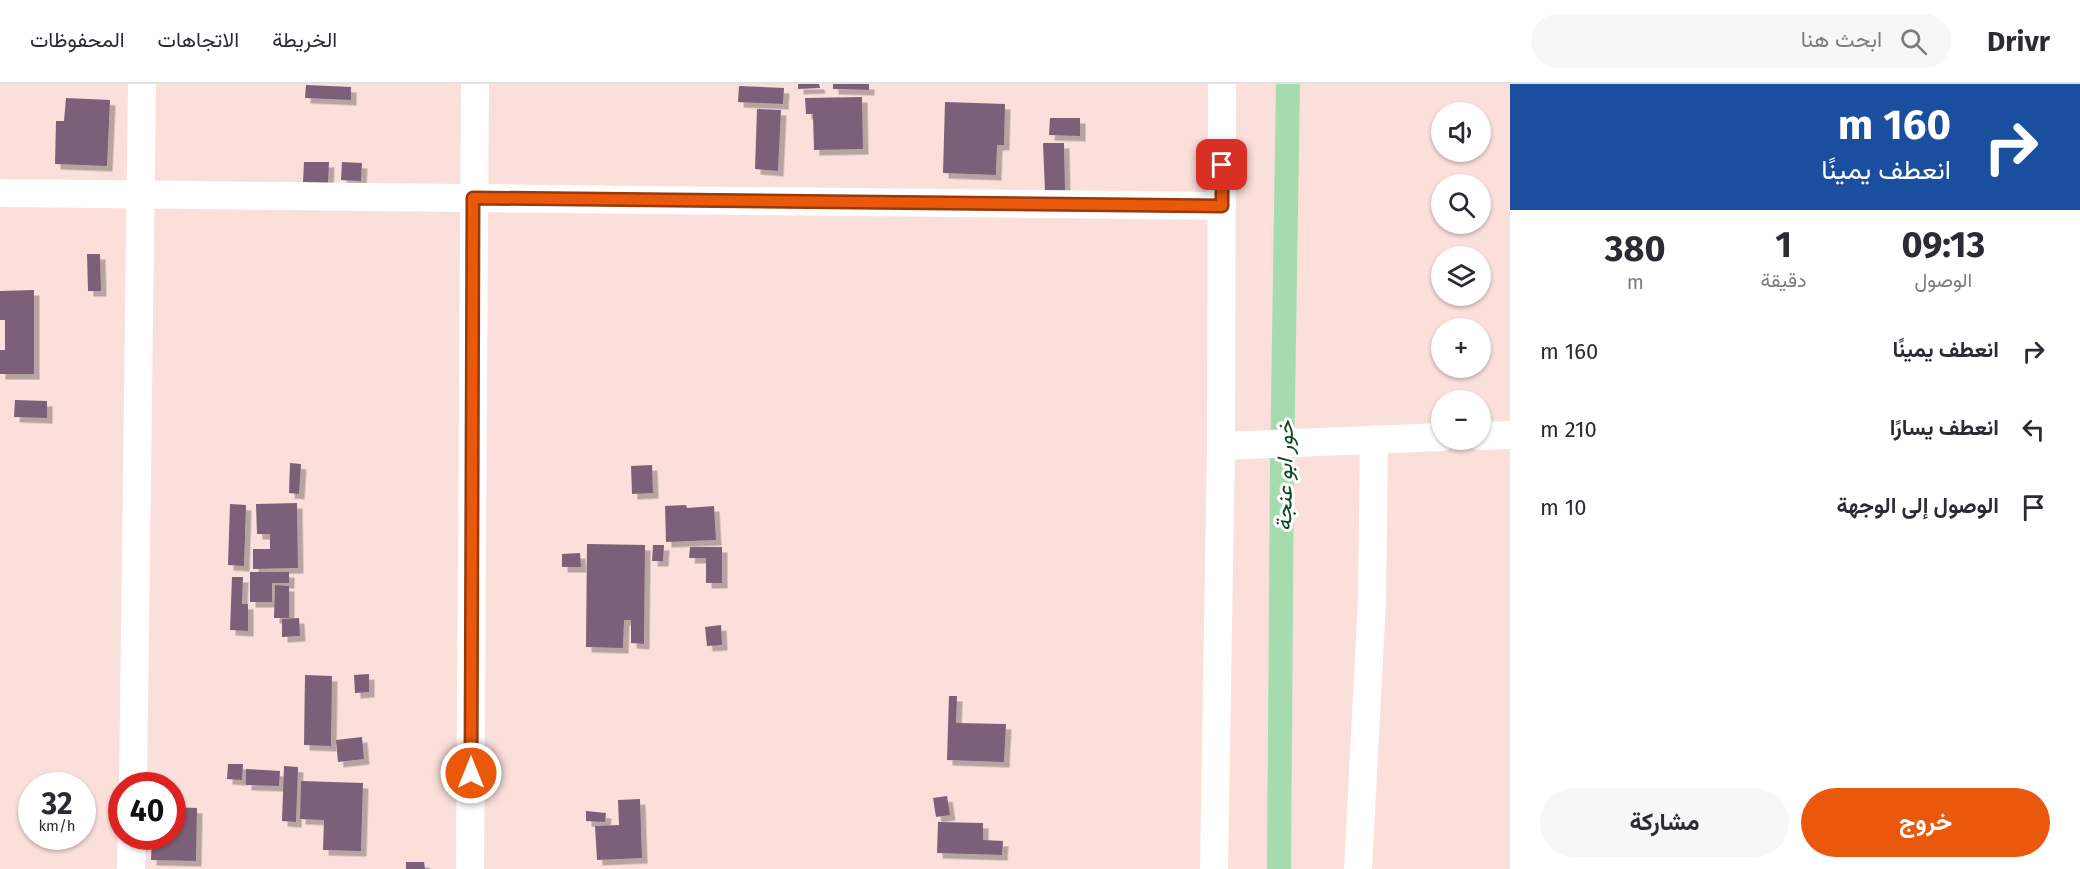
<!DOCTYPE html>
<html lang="ar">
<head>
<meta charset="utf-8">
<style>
  body { margin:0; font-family:"Fira Sans",Vazirmatn,sans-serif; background:#f7f7f7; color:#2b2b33; direction:rtl; height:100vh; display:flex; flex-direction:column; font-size:22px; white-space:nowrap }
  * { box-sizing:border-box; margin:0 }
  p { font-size:20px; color:#7c7c81 }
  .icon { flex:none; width:33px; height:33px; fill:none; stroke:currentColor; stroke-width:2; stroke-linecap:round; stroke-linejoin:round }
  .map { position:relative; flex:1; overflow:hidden; direction:ltr }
  .sheet { display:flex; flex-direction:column; background:#fff; width:570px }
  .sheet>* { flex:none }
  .guide { background:#1a4fa0; color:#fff; overflow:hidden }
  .fabs { position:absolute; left:1431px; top:18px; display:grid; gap:12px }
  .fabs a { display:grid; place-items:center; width:60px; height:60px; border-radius:50%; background:#fff; box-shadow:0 2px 4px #0004; font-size:30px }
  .speed { position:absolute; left:18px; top:688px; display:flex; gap:12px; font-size:30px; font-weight:700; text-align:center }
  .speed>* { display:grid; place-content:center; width:78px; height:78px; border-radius:50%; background:#fff; box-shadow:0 2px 4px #0004; line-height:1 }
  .speed small { font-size:15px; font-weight:400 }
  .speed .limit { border:9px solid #d22; background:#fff; color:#111 }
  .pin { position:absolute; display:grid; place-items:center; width:51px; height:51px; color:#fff; margin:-26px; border-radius:12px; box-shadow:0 3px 9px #0006 }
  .me { position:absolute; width:66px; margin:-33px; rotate:0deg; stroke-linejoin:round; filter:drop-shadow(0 0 4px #0008) }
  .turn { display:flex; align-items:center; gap:21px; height:126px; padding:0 30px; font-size:27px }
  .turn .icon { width:78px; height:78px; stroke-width:2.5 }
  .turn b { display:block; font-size:42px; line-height:51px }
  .eta { display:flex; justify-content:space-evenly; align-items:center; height:102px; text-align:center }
  .eta b { font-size:36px; font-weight:700; line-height:42px }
  .button { display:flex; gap:12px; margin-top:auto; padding:12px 30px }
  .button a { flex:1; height:69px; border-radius:36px; background:#ea580c; color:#fff; font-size:24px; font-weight:700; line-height:69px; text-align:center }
  .button a+a { background:#f7f7f7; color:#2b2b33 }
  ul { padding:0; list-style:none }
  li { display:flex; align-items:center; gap:18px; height:78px; padding:0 30px }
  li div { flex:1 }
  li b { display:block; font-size:22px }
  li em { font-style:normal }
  header { display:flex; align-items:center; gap:36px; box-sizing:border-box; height:84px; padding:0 30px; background:#fff; border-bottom:2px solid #e1e1e2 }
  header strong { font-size:28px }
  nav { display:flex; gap:33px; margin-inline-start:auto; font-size:21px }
  .search { width:420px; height:54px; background:#f7f7f7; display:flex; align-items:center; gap:15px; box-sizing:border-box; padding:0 21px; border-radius:33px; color:#7c7c81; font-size:22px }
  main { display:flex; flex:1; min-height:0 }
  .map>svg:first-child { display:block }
</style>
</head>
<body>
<header>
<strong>Drivr</strong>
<div class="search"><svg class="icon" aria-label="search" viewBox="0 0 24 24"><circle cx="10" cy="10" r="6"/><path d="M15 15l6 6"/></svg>ابحث هنا</div>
<nav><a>الخريطة</a><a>الاتجاهات</a><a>المحفوظات</a></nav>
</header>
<main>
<section class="sheet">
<div class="guide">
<div class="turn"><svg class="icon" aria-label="right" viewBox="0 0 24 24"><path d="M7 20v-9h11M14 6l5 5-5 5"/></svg><div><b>160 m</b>انعطف يمينًا</div></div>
</div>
<div class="eta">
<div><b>09:13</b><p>الوصول</p></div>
<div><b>1</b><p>دقيقة</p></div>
<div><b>380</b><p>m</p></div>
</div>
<ul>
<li><svg class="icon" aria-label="right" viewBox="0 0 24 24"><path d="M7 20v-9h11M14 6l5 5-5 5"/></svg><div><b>انعطف يمينًا</b></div><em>160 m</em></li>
<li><svg class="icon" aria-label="left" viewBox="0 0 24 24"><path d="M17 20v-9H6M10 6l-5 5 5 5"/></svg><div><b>انعطف يسارًا</b></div><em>210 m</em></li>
<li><svg class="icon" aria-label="arrive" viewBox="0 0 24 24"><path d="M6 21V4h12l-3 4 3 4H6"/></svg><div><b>الوصول إلى الوجهة</b></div><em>10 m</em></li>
</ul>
<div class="button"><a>خروج</a><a>مشاركة</a></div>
</section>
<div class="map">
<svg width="1510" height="785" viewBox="0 0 1510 785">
  <defs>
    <filter id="shadow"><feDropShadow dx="5.5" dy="5.5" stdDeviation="0" flood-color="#0004"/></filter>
  </defs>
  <rect width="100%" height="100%" fill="#fadfdb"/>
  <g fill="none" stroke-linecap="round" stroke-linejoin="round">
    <polyline stroke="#a6dbaf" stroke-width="24" points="1279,785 1282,381 1288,0"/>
  </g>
  <g fill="#7b6079" filter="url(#shadow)">
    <polygon points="798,0 819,0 820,4 798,5"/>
    <polygon points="833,0 869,0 869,6 833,5"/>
    <polygon points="306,1 351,3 351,16 305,14"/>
    <polygon points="739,2 784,4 783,20 738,18"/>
    <polygon points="862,13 863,65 814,66 813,30 806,30 805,14"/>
    <polygon points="66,14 110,16 107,82 55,80 56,37 64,37"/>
    <polygon points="945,18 1005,20 1004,61 997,61 996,91 943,89"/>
    <polygon points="757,25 781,26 778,87 755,85"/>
    <polygon points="1050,34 1080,34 1080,52 1049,51"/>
    <polygon points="1043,59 1064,59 1065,106 1045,107"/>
    <polygon points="304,78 329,78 328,99 303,98"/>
    <polygon points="342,78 362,79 361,97 341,96"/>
    <polygon points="87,170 100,170 101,207 88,207"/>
    <polygon points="34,206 34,290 0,290 0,266 5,266 5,236 0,236 0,207"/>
    <polygon points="15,316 47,317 47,334 14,333"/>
    <polygon points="290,379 301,380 299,410 289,409"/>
    <polygon points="652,381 653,409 632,410 631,382"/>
    <polygon points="297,419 298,484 253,485 253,465 270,465 270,450 257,450 256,420"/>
    <polygon points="230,420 246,421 244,482 228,481"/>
    <polygon points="686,421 687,424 714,422 716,456 666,458 665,422"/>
    <polygon points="587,460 645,461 644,560 631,559 631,536 624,536 623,564 586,563"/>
    <polygon points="653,461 664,461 663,477 652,477"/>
    <polygon points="690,463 722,463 722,499 706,499 706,474 689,474"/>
    <polygon points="580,469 581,483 562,483 562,470"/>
    <polygon points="250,488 289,488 289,499 272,499 272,518 250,518"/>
    <polygon points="232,493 243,493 242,520 248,520 248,547 230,546"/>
    <polygon points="275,501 289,502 289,534 274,534"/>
    <polygon points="299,534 300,552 282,553 282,535"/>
    <polygon points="721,541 722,561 707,562 705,543"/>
    <polygon points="369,590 369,608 355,609 354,591"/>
    <polygon points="305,591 332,592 331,662 304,661"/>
    <polygon points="949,612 957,612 956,639 1006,640 1004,678 947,676"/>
    <polygon points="362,653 364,675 338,678 336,656"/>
    <polygon points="228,680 243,680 242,696 227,695"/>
    <polygon points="284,682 298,683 296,738 282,737"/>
    <polygon points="246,685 280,687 279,702 246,701"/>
    <polygon points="301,697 363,699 361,767 323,766 324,736 300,735"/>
    <polygon points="947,712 950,731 936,733 933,714"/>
    <polygon points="640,715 642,774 597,776 595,742 619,741 618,716"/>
    <polygon points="172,723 197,724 196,777 151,776 152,753 172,753"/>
    <polygon points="586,727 606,729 605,738 586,737"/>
    <polygon points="938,738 983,739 983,756 1003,757 1002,771 937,769"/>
    <polygon points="406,778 424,778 425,785 406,785"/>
  </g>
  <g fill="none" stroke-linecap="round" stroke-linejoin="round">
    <g stroke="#fff" stroke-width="28">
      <polyline points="0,109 1222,122"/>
      <polyline points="1480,352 1510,351"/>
      <polyline points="1221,362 1442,353"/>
      <polyline points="133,702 142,0"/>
      <polyline points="131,785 132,753"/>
      <polyline points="470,785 475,0"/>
      <polyline points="1214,785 1221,362 1222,0"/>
      <polyline points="1358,785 1372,517 1374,355"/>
    </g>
  </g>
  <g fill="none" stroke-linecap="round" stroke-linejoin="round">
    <defs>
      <polyline id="route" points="471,689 473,114 1222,122 1222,81"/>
    </defs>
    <use href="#route" stroke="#983908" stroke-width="15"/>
    <use href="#route" stroke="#ea580c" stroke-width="10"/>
  </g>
  <g text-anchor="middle" stroke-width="6" stroke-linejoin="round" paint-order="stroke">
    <g font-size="22" font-style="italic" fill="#0c471f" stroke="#fff">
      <text transform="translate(1284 392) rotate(-89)" y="8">خور ابو عنجة</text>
    </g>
  </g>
</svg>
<div class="fabs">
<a><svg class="icon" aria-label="sound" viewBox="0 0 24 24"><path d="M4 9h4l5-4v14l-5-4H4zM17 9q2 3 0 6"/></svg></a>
<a><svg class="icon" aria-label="search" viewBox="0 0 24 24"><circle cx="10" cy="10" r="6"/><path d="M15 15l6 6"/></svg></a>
<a><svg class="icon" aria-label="layers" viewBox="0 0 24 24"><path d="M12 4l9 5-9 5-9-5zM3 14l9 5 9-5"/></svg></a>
<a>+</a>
<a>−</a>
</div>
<div class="speed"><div>32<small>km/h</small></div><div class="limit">40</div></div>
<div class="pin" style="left:1222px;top:81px;background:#d93025"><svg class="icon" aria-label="arrive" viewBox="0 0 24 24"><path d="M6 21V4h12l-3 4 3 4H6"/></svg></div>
<svg class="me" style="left:471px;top:689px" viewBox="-20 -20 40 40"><circle r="17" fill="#ea580c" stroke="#fff" stroke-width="3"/><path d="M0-11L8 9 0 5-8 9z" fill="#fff"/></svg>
</div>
</main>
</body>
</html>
